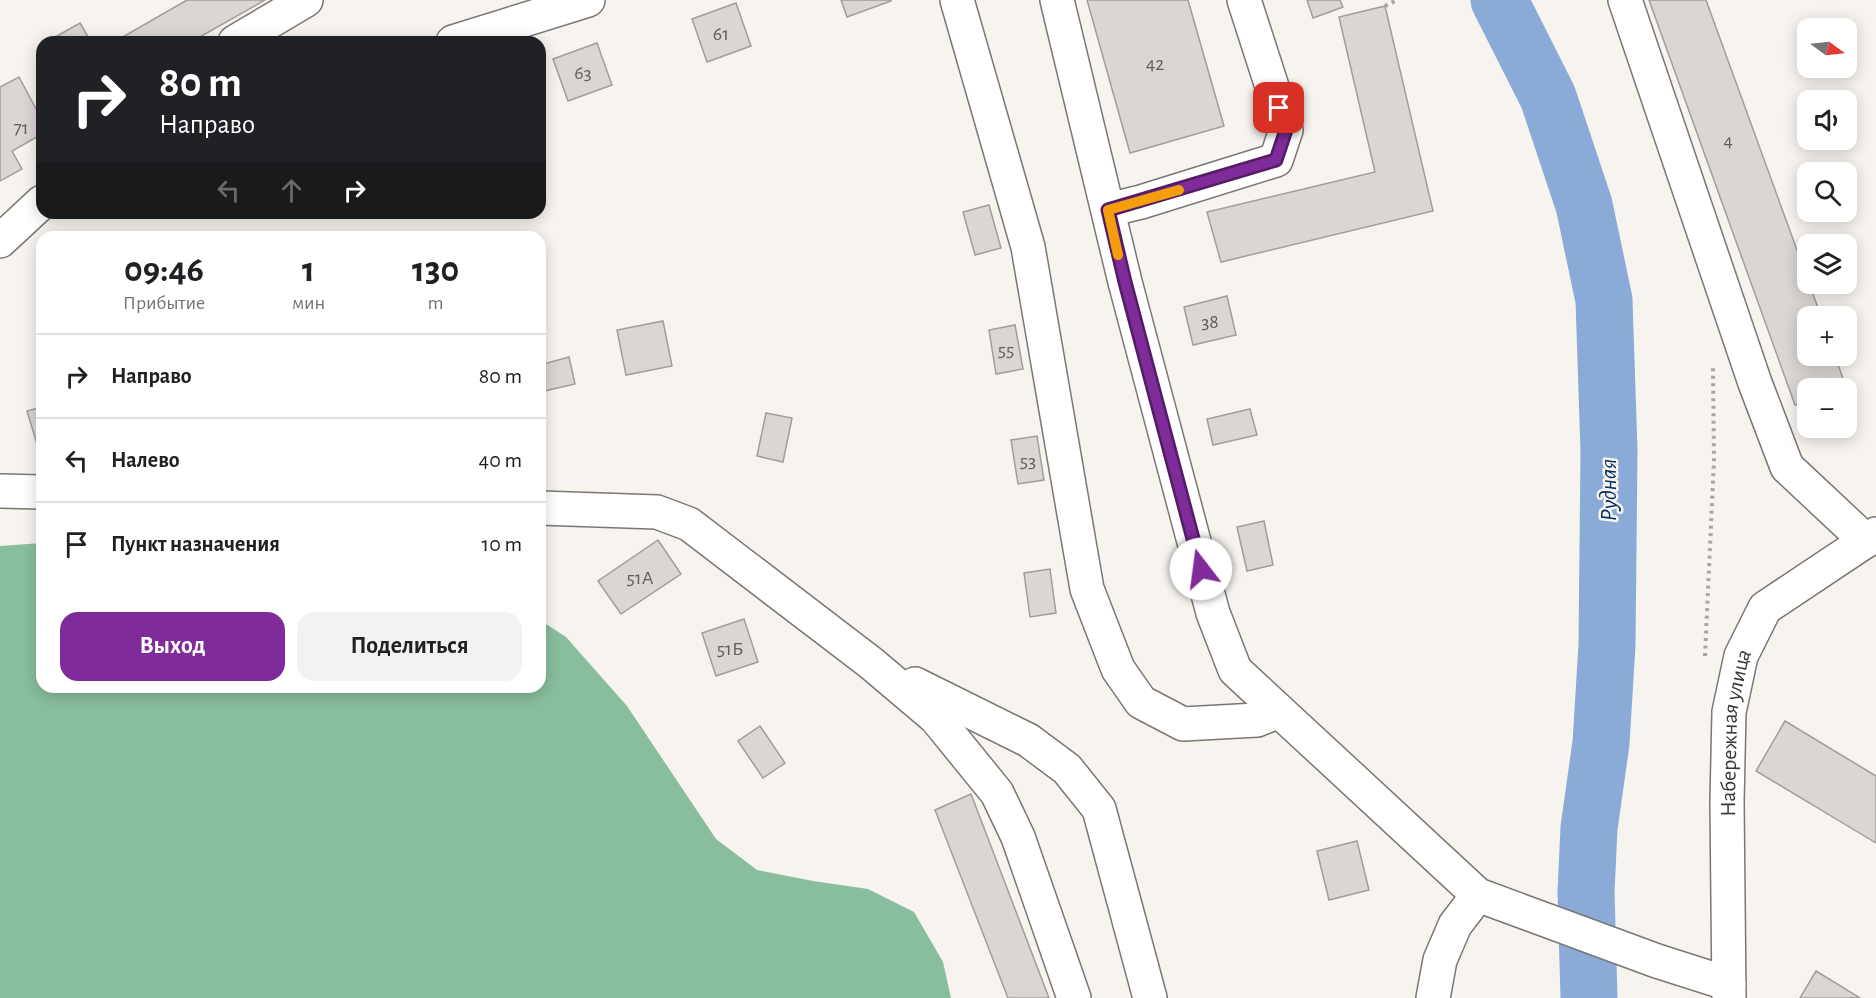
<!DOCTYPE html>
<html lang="ru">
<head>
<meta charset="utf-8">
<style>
  body { margin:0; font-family:"Alegreya Sans",sans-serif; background:#f2f2f2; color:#202124; height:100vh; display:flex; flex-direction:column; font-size:22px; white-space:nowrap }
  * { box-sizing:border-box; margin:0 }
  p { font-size:20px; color:#757577 }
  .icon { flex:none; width:33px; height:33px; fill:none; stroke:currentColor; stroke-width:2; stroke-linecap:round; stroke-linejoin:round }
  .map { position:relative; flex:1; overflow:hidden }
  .details { position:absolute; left:36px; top:231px; width:510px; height:462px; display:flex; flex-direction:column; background:#fff; border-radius:18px; box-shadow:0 3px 15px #0003 }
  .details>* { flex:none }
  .hud { position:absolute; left:36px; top:36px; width:510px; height:183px; border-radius:18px; box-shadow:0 3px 15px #0003; background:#202124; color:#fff; overflow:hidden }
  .needle { width:39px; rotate:105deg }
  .buttons { position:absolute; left:1797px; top:18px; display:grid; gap:12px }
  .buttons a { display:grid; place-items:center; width:60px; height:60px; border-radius:12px; background:#fff; box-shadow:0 3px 15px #0003; font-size:30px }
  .pin { position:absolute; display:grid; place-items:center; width:51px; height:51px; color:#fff; margin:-26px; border-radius:12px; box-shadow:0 3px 9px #0006 }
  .me { position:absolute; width:66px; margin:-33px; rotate:345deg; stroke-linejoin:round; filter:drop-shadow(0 0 4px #0008) }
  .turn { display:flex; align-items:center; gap:21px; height:126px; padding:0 24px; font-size:27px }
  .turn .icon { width:78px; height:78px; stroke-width:2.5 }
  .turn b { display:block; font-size:42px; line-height:51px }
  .lanes { display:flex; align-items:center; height:57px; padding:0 24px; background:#0003; justify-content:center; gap:30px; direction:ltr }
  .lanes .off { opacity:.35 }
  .eta { display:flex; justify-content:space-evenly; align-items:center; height:102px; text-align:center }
  .eta b { font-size:36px; font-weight:700; line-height:42px }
  .action { display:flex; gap:12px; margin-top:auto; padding:12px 24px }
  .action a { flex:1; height:69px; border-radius:18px; background:#802b9a; color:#fff; font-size:24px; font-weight:700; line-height:69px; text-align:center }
  .action a+a { background:#f2f2f2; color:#202124 }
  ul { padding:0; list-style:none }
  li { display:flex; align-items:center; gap:18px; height:84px; padding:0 24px; border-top:2px solid #e0e0e0 }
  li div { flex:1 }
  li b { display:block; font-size:22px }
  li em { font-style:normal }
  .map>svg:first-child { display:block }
</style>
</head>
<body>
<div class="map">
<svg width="1876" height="998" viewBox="0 0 1876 998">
  <rect width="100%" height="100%" fill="#f7f3ef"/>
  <polygon fill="#88be9d" points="42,543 42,687 540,687 540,620 566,637 627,706 716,839 757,870 813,881 868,889 914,912 943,962 951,998 0,998 0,546"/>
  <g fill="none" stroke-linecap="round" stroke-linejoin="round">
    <polyline stroke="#8aabd7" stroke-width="57" points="1499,0 1548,97 1584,205 1604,300 1609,451 1607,645 1601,743 1589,828 1586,892 1589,998"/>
  </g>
  <g fill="#dbd5d4" stroke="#a29d9c" stroke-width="1.5">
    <polygon points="187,0 265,0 191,42 114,42"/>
    <polygon points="841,0 891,0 891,1 847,17"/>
    <polygon points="1087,0 1188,0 1224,126 1130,153"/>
    <polygon points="1307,0 1340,0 1343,7 1313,18"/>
    <polygon points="1649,0 1706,0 1821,316 1808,316 1808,356 1835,356 1846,387 1841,388 1808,388 1808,401 1795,405"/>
    <polygon points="736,3 751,46 707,62 692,19"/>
    <polygon points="1385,6 1433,211 1221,262 1207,212 1375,172 1339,17"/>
    <polygon points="80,23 91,42 49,42 48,41"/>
    <polygon points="597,43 612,85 568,101 553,59"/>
    <polygon points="19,77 42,120 42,134 12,151 22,169 0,181 0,87"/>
    <polygon points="989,205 1001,248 975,255 963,212"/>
    <polygon points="1227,296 1236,335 1193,345 1184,307"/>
    <polygon points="663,321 672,366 626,375 617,330"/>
    <polygon points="1015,325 1023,369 996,374 989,330"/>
    <polygon points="569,357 575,384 540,392 540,365"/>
    <polygon points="42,407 42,454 40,454 27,411"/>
    <polygon points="1250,409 1257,435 1213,445 1207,419"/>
    <polygon points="766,413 792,418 783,462 757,456"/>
    <polygon points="1037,436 1044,480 1018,484 1011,440"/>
    <polygon points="1264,521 1273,565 1247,571 1237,527"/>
    <polygon points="658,540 681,574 621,614 598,581"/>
    <polygon points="1050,569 1056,613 1030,617 1024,573"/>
    <polygon points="744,619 758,662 716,676 702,633"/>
    <polygon points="1785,721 1876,776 1876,843 1756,771"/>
    <polygon points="760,726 785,763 763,778 738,741"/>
    <polygon points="971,794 1049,998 1008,998 935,810"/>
    <polygon points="1357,841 1369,890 1329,900 1317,851"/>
    <polygon points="1816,971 1860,998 1800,998"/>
  </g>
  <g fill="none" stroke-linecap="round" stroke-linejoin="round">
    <defs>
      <g id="minor">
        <polyline points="957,0 1028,247 1087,589 1118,669 1141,702 1183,724 1257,720 1279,711"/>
        <polyline points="1057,0 1125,282 1213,613 1235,670 1478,895 1657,961 1729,984"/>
        <polyline points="1625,0 1755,383 1787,467 1866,541"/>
        <polyline points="235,42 306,0"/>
        <polyline points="453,42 588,0"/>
        <polyline points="1108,210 1141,202 1276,160 1286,130 1244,0"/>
        <polyline points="0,241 42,202"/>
        <polyline points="0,491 42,492"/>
        <polyline points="540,508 657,512 689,524 871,663 936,718 997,793 1018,837 1074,998"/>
        <polyline points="915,684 1028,740 1067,769 1099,809 1150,998"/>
        <polyline points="1433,998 1440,960 1455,925 1478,895"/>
      </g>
      <g id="major">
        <path id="s1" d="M1729,998L1727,802L1729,712L1741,656L1765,608L1876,534"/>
      </g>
    </defs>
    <use href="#minor" stroke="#7a7774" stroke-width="36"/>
    <use href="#major" stroke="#7a7774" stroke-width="36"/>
    <g stroke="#a8a5a2" stroke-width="4" stroke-dasharray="3 4.5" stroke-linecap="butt">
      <polyline points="1385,6 1397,0"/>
      <polyline points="1705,656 1714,460 1713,367"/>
    </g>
    <use href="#minor" stroke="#fff" stroke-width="33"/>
    <use href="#major" stroke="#fff" stroke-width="33"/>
  </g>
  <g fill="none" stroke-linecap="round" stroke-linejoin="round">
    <defs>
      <polyline id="route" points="1201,569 1125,282 1108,210 1276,160 1286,130 1279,108"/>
    </defs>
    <use href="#route" stroke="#531c64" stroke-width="15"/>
    <use href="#route" stroke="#802b9a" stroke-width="10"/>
    <polyline stroke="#f59e0b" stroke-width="10" points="1118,255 1108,210 1179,190"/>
  </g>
  <g text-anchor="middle" stroke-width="5" stroke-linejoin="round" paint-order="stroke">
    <g font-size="20" fill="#625e5e">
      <text x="721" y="40">61</text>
      <text x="1155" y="70">42</text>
      <text x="583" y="79">63</text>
      <text x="21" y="134">71</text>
      <text x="1728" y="147">4</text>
      <text x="1210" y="328">38</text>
      <text x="1006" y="356">55</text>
      <text x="1028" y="467">53</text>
      <text x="640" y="584">51А</text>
      <text x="730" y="655">51Б</text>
    </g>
    <g font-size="22" fill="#393736" stroke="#f7f3ef">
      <text dy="8" stroke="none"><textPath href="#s1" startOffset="266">Набережная улица</textPath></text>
    </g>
    <g font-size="24" font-style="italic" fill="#002e62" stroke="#f7f3ef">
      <text transform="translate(1608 490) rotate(-90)" y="8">Рудная</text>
    </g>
  </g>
</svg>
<div class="buttons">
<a><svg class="needle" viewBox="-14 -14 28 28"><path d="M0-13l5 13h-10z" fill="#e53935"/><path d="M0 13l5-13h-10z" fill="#757577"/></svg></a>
<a><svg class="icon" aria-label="sound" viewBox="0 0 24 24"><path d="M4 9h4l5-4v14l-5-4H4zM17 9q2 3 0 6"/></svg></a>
<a><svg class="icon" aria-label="search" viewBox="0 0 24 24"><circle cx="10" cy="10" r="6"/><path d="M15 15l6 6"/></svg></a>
<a><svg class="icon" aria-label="layers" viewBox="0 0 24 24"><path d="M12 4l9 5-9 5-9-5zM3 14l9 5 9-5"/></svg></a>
<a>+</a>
<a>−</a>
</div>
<div class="pin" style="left:1279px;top:108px;background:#d93025"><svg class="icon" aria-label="arrive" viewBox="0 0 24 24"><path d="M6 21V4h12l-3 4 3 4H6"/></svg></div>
<svg class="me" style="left:1201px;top:569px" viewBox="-20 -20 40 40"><circle r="19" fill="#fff"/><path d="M0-13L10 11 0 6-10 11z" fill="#802b9a"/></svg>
<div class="hud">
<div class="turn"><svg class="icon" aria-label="right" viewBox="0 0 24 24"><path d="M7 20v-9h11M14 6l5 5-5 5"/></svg><div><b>80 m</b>Направо</div></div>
<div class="lanes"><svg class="icon off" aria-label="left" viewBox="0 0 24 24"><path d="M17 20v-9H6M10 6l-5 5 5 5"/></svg><svg class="icon off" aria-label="ahead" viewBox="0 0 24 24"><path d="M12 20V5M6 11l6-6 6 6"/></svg><svg class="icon" aria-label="right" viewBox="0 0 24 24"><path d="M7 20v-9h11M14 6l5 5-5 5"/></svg></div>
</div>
<section class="details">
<div class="eta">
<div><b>09:46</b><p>Прибытие</p></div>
<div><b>1</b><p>мин</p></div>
<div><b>130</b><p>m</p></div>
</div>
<ul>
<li><svg class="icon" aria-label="right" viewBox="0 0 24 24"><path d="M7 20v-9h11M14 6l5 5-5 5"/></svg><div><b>Направо</b></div><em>80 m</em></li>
<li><svg class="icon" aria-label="left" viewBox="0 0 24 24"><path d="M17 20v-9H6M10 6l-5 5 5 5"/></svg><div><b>Налево</b></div><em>40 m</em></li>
<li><svg class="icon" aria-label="arrive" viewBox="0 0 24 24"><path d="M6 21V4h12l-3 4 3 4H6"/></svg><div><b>Пункт назначения</b></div><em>10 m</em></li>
</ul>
<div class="action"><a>Выход</a><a>Поделиться</a></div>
</section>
</div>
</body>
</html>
